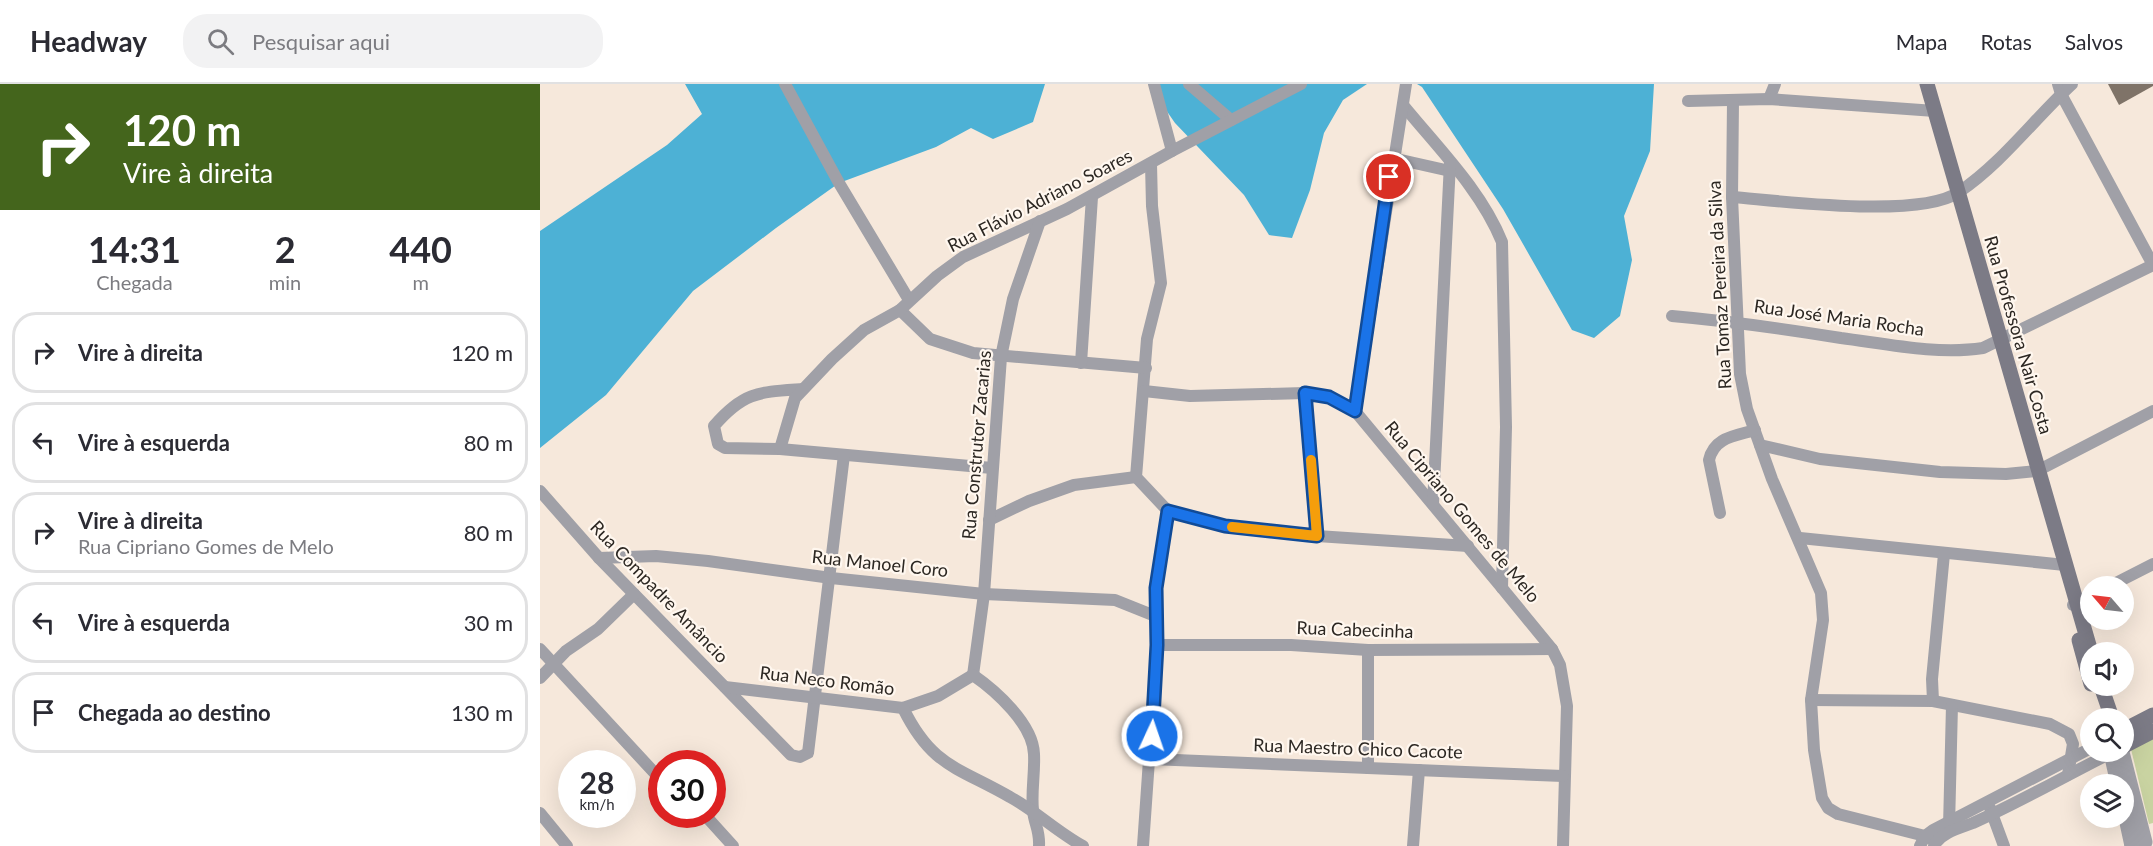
<!DOCTYPE html>
<html lang="pt">
<head>
<meta charset="utf-8">
<style>
  body { margin:0; font-family:Lato,sans-serif; background:#f2f2f3; color:#2b2b33; height:100vh; display:flex; flex-direction:column; font-size:22px; white-space:nowrap }
  * { box-sizing:border-box; margin:0 }
  p { font-size:20px; color:#7c7c81 }
  .icon { flex:none; width:33px; height:33px; fill:none; stroke:currentColor; stroke-width:2; stroke-linecap:round; stroke-linejoin:round }
  .map { position:relative; flex:1; overflow:hidden }
  .sheet { display:flex; flex-direction:column; background:#fff; width:540px }
  .sheet>* { flex:none }
  .guide { background:#44651c; color:#fff; overflow:hidden }
  .needle { width:39px; rotate:298deg }
  .buttons { position:absolute; left:1540px; top:492px; display:grid; gap:12px }
  .buttons a { display:grid; place-items:center; width:54px; height:54px; border-radius:50%; background:#fff; box-shadow:0 6px 24px #0002; font-size:30px }
  .speed { position:absolute; left:18px; top:666px; display:flex; gap:12px; font-size:30px; font-weight:700; text-align:center }
  .speed>* { display:grid; place-content:center; width:78px; height:78px; border-radius:50%; background:#fff; box-shadow:0 6px 24px #0002; line-height:1 }
  .speed small { font-size:15px; font-weight:400 }
  .speed .limit { border:9px solid #d22; background:#fff; color:#111 }
  .pin { position:absolute; display:grid; place-items:center; width:51px; height:51px; color:#fff; margin:-26px; border:3px solid #fff; border-radius:50%; box-shadow:0 2px 6px #0007 }
  .me { position:absolute; width:66px; margin:-33px; rotate:3deg; stroke-linejoin:round; filter:drop-shadow(0 0 4px #0008) }
  .turn { display:flex; align-items:center; gap:21px; height:126px; padding:0 24px; font-size:27px }
  .turn .icon { width:78px; height:78px; stroke-width:2.5 }
  .turn b { display:block; font-size:42px; line-height:51px }
  .eta { display:flex; justify-content:space-evenly; align-items:center; height:102px; text-align:center }
  .eta b { font-size:36px; font-weight:700; line-height:42px }
  ul { padding:0; list-style:none }
  li { display:flex; align-items:center; gap:18px; height:81px; margin:0 12px 9px; padding:0 12px; border:3px solid #e1e1e2; border-radius:24px }
  li div { flex:1 }
  li b { display:block; font-size:22px }
  li em { font-style:normal }
  header { display:flex; align-items:center; gap:36px; box-sizing:border-box; height:84px; padding:0 30px; background:#fff; border-bottom:2px solid #e1e1e2 }
  header strong { font-size:28px }
  nav { display:flex; gap:33px; margin-inline-start:auto; font-size:21px }
  .search { width:420px; height:54px; background:#f2f2f3; display:flex; align-items:center; gap:15px; box-sizing:border-box; padding:0 21px; border-radius:24px; color:#7c7c81; font-size:22px }
  main { display:flex; flex:1; min-height:0 }
  .map>svg:first-child { display:block }
</style>
</head>
<body>
<header>
<strong>Headway</strong>
<div class="search"><svg class="icon" aria-label="search" viewBox="0 0 24 24"><circle cx="10" cy="10" r="6"/><path d="M15 15l6 6"/></svg>Pesquisar aqui</div>
<nav><a>Mapa</a><a>Rotas</a><a>Salvos</a></nav>
</header>
<main>
<section class="sheet">
<div class="guide">
<div class="turn"><svg class="icon" aria-label="right" viewBox="0 0 24 24"><path d="M7 20v-9h11M14 6l5 5-5 5"/></svg><div><b>120 m</b>Vire à direita</div></div>
</div>
<div class="eta">
<div><b>14:31</b><p>Chegada</p></div>
<div><b>2</b><p>min</p></div>
<div><b>440</b><p>m</p></div>
</div>
<ul>
<li><svg class="icon" aria-label="right" viewBox="0 0 24 24"><path d="M7 20v-9h11M14 6l5 5-5 5"/></svg><div><b>Vire à direita</b></div><em>120 m</em></li>
<li><svg class="icon" aria-label="left" viewBox="0 0 24 24"><path d="M17 20v-9H6M10 6l-5 5 5 5"/></svg><div><b>Vire à esquerda</b></div><em>80 m</em></li>
<li><svg class="icon" aria-label="right" viewBox="0 0 24 24"><path d="M7 20v-9h11M14 6l5 5-5 5"/></svg><div><b>Vire à direita</b><p>Rua Cipriano Gomes de Melo</p></div><em>80 m</em></li>
<li><svg class="icon" aria-label="left" viewBox="0 0 24 24"><path d="M17 20v-9H6M10 6l-5 5 5 5"/></svg><div><b>Vire à esquerda</b></div><em>30 m</em></li>
<li><svg class="icon" aria-label="arrive" viewBox="0 0 24 24"><path d="M6 21V4h12l-3 4 3 4H6"/></svg><div><b>Chegada ao destino</b></div><em>130 m</em></li>
</ul>
</section>
<div class="map">
<svg width="1613" height="762" viewBox="0 0 1613 762">
  <rect width="100%" height="100%" fill="#f6e8db"/>
  <polygon fill="#c9d3a1" points="1613,654 1613,739 1609,740 1591,665"/>
  <g fill="#4db1d5">
    <polygon points="145,0 505,0 493,38 453,55 431,44 396,63 299,99 236,144 153,207 66,311 0,364 0,147 127,61 162,30"/>
    <polygon points="608,0 827,0 803,16 784,49 770,106 752,154 729,151 704,111 635,39"/>
    <polygon points="877,0 1114,0 1110,67 1084,132 1092,176 1080,232 1054,254 1032,246 963,125 882,3"/>
  </g>
  <polygon fill="#7f7368" points="1568,0 1613,0 1613,2 1579,21"/>
  <g fill="none" stroke-linecap="round" stroke-linejoin="round">
    <g stroke="#a0a0a7" stroke-width="12">
      <polyline points="245,0 299,99 369,216"/>
      <polyline points="614,0 632,67"/>
      <polyline points="649,0 691,36"/>
      <polyline points="1518,0 1521,10 1613,181"/>
      <polyline points="1229,15 1235,0"/>
      <polyline points="1148,17 1229,15 1395,27"/>
      <polyline points="1193,17 1192,113 1200,290 1207,325 1232,395 1281,509 1283,536 1271,616 1274,666 1282,714 1288,724 1298,730 1385,752 1396,757"/>
      <path d="M863,21C898,64 941,106 962,158L966,343L962,504"/>
      <polyline points="852,74 910,87"/>
      <polyline points="611,80 612,122 621,199 607,255 596,393 628,427"/>
      <path d="M1192,113C1242,117 1380,135 1419,108C1462,79 1494,35 1532,0"/>
      <polyline points="360,226 390,255 433,269 606,284"/>
      <path d="M1132,232C1189,237 1245,245 1301,254C1347,260 1397,271 1443,264L1613,181"/>
      <polyline points="541,279 552,113"/>
      <path d="M263,305C220,308 204,307 174,342L178,360L185,364L240,365L452,384"/>
      <polyline points="604,307 650,312 765,309 789,313 815,327 962,504 1012,565 1020,581 1027,622 1023,762"/>
      <polyline points="765,309 777,452"/>
      <polyline points="815,327 866,0"/>
      <polyline points="1220,361 1280,375 1400,388 1466,390 1497,387 1613,327"/>
      <polyline points="240,365 255,314 292,275 324,246 360,226 397,192 423,173 527,125 632,67 761,0"/>
      <polyline points="0,407 59,474 251,671 260,673 268,669 304,371"/>
      <polyline points="893,420 910,79"/>
      <polyline points="628,427 685,442 777,452 928,462"/>
      <path d="M1180,429L1169,376C1174,353 1195,352 1215,346"/>
      <polyline points="449,436 489,417 534,401 596,393"/>
      <polyline points="1260,454 1525,481"/>
      <polyline points="59,474 116,472 168,477 291,494 444,510 575,516 615,532"/>
      <polyline points="1570,502 1613,480"/>
      <polyline points="1533,521 1551,513"/>
      <polyline points="617,561 751,561 828,566 1012,565"/>
      <polyline points="0,565 122,697"/>
      <polyline points="828,566 828,684"/>
      <polyline points="433,591 444,510 461,273 473,215 500,137"/>
      <polyline points="0,594 26,567 58,545 94,510"/>
      <path d="M185,603L363,624L398,612L433,591C456,607 493,640 494,670C495,689 491,708 493,726C494,740 500,746 499,762"/>
      <polyline points="1271,616 1393,617 1510,640 1529,650 1533,660 1528,691"/>
      <polyline points="1393,617 1392,595 1404,470"/>
      <path d="M363,624C392,683 418,683 470,713C496,727 517,748 543,762"/>
      <polyline points="611,675 1023,692"/>
      <polyline points="1450,724 1464,762"/>
      <polyline points="0,729 27,762"/>
      <polyline points="164,730 193,762"/>
      <polyline points="1409,743 1412,621"/>
      <polyline points="603,762 617,561 616,504 628,427"/>
      <polyline points="873,762 879,686"/>
      <polyline points="1380,762 1385,752 1393,746 1551,664"/>
      <path d="M1394,762C1400,749 1420,744 1433,739C1480,718 1525,692 1571,669"/>
    </g>
    <g stroke="#a0a0a7" stroke-width="15">
      <polyline points="1582,668 1605,758 1592,762"/>
      <polyline points="1571,669 1578,700"/>
      <polyline points="1584,725 1592,762"/>
    </g>
    <g stroke="#7c7b86" stroke-width="15">
      <polyline points="1387,0 1551,568"/>
      <polyline points="1539,556 1551,600"/>
      <polyline points="1561,602 1572,634"/>
      <polyline points="1584,646 1613,631"/>
      <polyline points="1584,662 1613,647"/>
      <polyline points="1570,668 1573,668"/>
    </g>
  </g>
  <g fill="none" stroke-linecap="round" stroke-linejoin="round">
    <defs>
      <polyline id="route" points="612,652 617,561 616,504 628,427 685,442 777,452 765,309 789,313 815,327 849,93"/>
    </defs>
    <use href="#route" stroke="#114b97" stroke-width="15"/>
    <use href="#route" stroke="#1a73e8" stroke-width="10"/>
    <polyline stroke="#f59e0b" stroke-width="10" points="692,443 777,452 771,376"/>
  </g>
  <g text-anchor="middle" stroke-width="4.5" stroke-linejoin="round" paint-order="stroke">
    <g font-size="18" fill="#2c2722" stroke="#fff7ef">
      <text transform="translate(500 117) rotate(-27)" y="6">Rua Flávio Adriano Soares</text>
      <text transform="translate(1180 201) rotate(-93)" y="6">Rua Tomaz Pereira da Silva</text>
      <text transform="translate(1299 234) rotate(8)" y="6">Rua José Maria Rocha</text>
      <text transform="translate(1478 251) rotate(74)" y="6">Rua Professora Nair Costa</text>
      <text transform="translate(437 361) rotate(-85)" y="6">Rua Construtor Zacarias</text>
      <text transform="translate(922 428) rotate(50)" y="6">Rua Cipriano Gomes de Melo</text>
      <text transform="translate(340 480) rotate(6)" y="6">Rua Manoel Coro</text>
      <text transform="translate(119 508) rotate(46)" y="6">Rua Compadre Amâncio</text>
      <text transform="translate(815 546) rotate(2)" y="6">Rua Cabecinha</text>
      <text transform="translate(287 597) rotate(7)" y="6">Rua Neco Romão</text>
      <text transform="translate(818 665) rotate(2)" y="6">Rua Maestro Chico Cacote</text>
    </g>
  </g>
</svg>
<div class="buttons">
<a><svg class="needle" viewBox="-14 -14 28 28"><path d="M0-13l5 13h-10z" fill="#e53935"/><path d="M0 13l5-13h-10z" fill="#7c7c81"/></svg></a>
<a><svg class="icon" aria-label="sound" viewBox="0 0 24 24"><path d="M4 9h4l5-4v14l-5-4H4zM17 9q2 3 0 6"/></svg></a>
<a><svg class="icon" aria-label="search" viewBox="0 0 24 24"><circle cx="10" cy="10" r="6"/><path d="M15 15l6 6"/></svg></a>
<a><svg class="icon" aria-label="layers" viewBox="0 0 24 24"><path d="M12 4l9 5-9 5-9-5zM3 14l9 5 9-5"/></svg></a>
</div>
<div class="speed"><div>28<small>km/h</small></div><div class="limit">30</div></div>
<div class="pin" style="left:849px;top:93px;background:#d93025"><svg class="icon" aria-label="arrive" viewBox="0 0 24 24"><path d="M6 21V4h12l-3 4 3 4H6"/></svg></div>
<svg class="me" style="left:612px;top:652px" viewBox="-20 -20 40 40"><circle r="17" fill="#1a73e8" stroke="#fff" stroke-width="3"/><path d="M0-11L8 9 0 5-8 9z" fill="#fff"/></svg>
</div>
</main>
</body>
</html>
